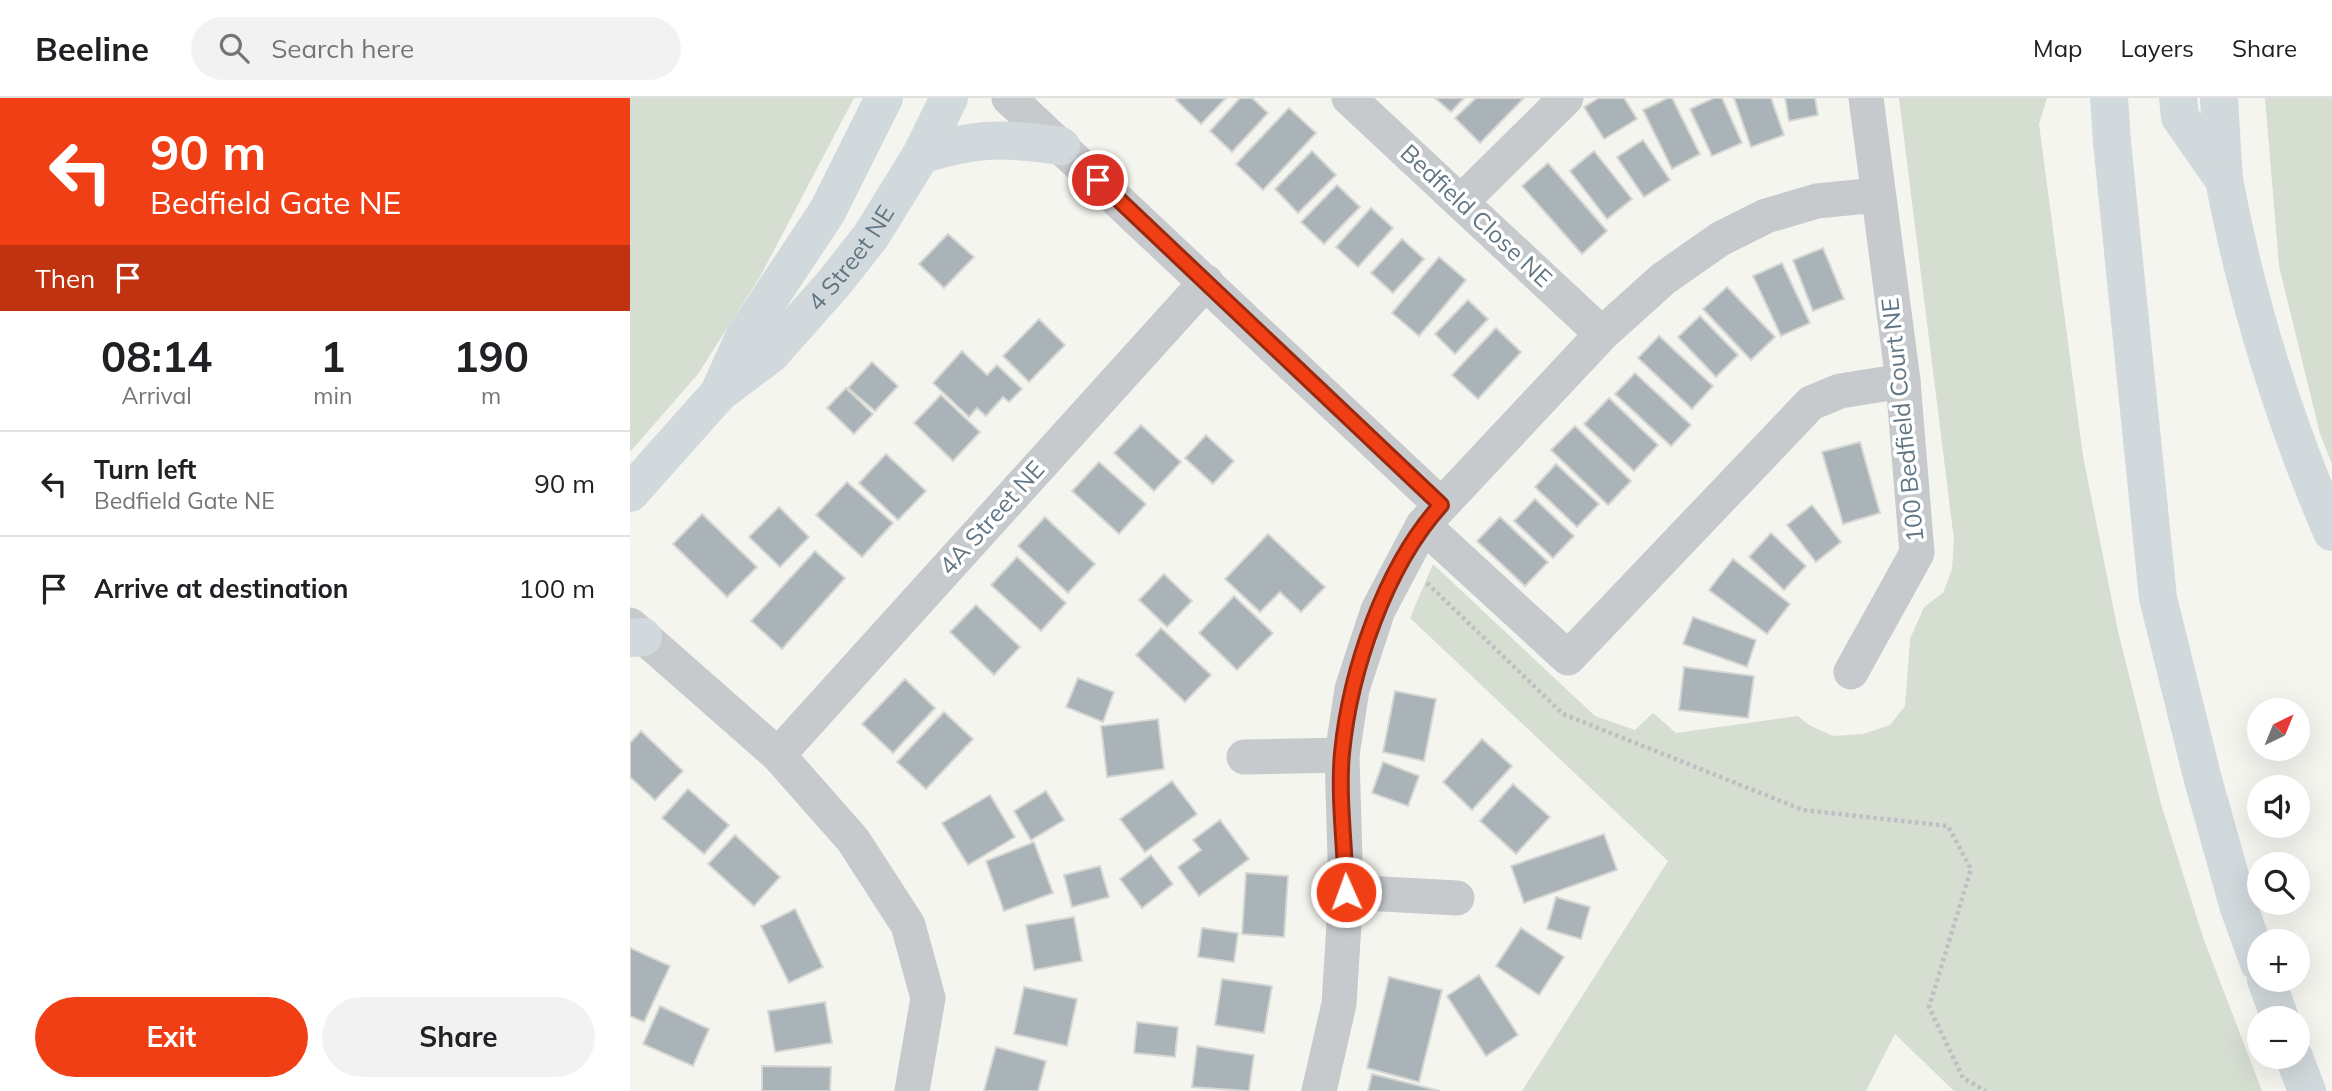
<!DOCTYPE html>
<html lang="en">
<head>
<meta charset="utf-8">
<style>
  body { margin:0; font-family:Mulish,sans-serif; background:#f2f2f2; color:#202124; height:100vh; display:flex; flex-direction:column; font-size:26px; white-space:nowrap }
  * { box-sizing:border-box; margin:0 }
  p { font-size:23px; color:#757577 }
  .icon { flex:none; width:38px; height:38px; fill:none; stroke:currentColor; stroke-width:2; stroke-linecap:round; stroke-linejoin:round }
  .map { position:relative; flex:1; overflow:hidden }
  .details { display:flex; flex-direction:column; background:#fff; width:630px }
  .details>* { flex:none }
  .top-card { background:#f03f15; color:#fff; overflow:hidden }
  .needle { width:46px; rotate:43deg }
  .buttons { position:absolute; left:1617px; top:600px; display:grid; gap:14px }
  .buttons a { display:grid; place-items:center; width:63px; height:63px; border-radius:50%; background:#fff; box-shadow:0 7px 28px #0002; font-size:35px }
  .pin { position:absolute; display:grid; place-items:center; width:60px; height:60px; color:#fff; margin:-30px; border:4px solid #fff; border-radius:50%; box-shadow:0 2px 7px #0007 }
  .me { position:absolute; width:77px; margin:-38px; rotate:358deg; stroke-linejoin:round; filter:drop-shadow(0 0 5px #0008) }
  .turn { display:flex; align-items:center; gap:24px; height:147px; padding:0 35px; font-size:32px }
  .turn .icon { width:91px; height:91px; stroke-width:2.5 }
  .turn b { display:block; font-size:49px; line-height:60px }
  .then { display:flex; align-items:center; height:66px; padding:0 35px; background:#0003; gap:14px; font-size:26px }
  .eta { display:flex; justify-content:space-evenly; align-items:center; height:119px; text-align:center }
  .eta b { font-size:42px; font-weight:700; line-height:49px }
  .action { display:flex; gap:14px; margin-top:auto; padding:14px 35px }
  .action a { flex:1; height:80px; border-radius:42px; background:#f03f15; color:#fff; font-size:28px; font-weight:700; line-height:80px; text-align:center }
  .action a+a { background:#f2f2f2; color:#202124 }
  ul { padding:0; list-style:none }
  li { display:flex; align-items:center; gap:21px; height:105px; padding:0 35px; border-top:2px solid #e0e0e0 }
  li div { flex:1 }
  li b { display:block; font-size:26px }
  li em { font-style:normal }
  header { display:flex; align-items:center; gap:42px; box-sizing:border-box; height:98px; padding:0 35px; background:#fff; border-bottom:2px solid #e0e0e0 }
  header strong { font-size:33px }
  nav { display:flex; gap:38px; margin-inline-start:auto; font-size:24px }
  .search { width:490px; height:63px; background:#f2f2f2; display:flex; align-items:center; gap:18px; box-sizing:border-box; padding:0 24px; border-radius:38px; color:#757577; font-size:26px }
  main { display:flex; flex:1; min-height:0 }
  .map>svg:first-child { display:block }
</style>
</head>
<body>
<header>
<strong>Beeline</strong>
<div class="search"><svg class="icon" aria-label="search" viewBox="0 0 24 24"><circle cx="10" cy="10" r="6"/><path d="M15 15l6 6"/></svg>Search here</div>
<nav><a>Map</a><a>Layers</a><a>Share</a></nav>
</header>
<main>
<section class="details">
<div class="top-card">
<div class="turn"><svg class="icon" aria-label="left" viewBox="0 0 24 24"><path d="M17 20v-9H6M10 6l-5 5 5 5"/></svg><div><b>90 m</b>Bedfield Gate NE</div></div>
<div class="then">Then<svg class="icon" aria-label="arrive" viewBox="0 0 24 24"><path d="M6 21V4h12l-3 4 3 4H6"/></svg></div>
</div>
<div class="eta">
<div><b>08:14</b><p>Arrival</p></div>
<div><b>1</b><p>min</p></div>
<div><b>190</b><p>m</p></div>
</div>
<ul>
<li><svg class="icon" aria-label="left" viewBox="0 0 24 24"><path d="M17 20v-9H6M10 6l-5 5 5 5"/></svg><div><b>Turn left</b><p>Bedfield Gate NE</p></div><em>90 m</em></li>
<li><svg class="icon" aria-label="arrive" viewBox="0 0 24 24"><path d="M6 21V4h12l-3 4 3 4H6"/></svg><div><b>Arrive at destination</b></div><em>100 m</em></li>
</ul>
<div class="action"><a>Exit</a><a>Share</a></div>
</section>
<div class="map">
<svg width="1702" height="993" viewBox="0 0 1702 993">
  <rect width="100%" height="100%" fill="#f5f5f0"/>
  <g fill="#d6ddd1">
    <polygon points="0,0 224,0 131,177 68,276 0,354"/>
    <polygon points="1269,0 1417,0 1409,26 1453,358 1488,533 1531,706 1573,839 1632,993 1324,993 1265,936 1236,993 892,993 1038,763 780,520 803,466 965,618 1005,632 1023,615 1046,635 1168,618 1179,627 1203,638 1233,636 1260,627 1275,608 1280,541 1294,509 1313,495 1322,471 1324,442"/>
    <polygon points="1635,0 1702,0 1702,366 1690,336 1649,168"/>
  </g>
  <g fill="#aab3b8" stroke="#d6d6d3" stroke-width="2">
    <polygon points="548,0 596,0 571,26 546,2"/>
    <polygon points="610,0 622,0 638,15 602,54 580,33"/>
    <polygon points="805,0 834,0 821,14"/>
    <polygon points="846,0 894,0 850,45 825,20"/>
    <polygon points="969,0 994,0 1007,21 974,41 954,9"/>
    <polygon points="1038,0 1042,0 1070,56 1042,71 1013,12"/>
    <polygon points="1084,0 1092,0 1112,45 1082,58 1060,11"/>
    <polygon points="1104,0 1141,0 1154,37 1121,49"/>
    <polygon points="1155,0 1185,0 1188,17 1159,23"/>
    <polygon points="659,10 686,35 633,92 606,66"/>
    <polygon points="1013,42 1040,82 1014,99 987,59"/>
    <polygon points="682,53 706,77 668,115 645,91"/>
    <polygon points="964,53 1002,101 977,121 940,73"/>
    <polygon points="918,65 977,133 952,156 892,88"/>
    <polygon points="707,87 730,109 694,146 671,124"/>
    <polygon points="741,110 763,130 728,169 706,149"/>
    <polygon points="318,136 344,159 314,190 289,166"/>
    <polygon points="772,141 794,161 763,195 741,175"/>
    <polygon points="1193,150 1214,201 1183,213 1163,162"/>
    <polygon points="809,159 836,182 789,238 762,215"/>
    <polygon points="1152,165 1180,225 1151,238 1123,178"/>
    <polygon points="1097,189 1145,239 1121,262 1073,211"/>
    <polygon points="838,202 858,221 825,256 805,236"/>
    <polygon points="1070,218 1108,257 1086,279 1048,239"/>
    <polygon points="409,221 435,247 399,284 373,258"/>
    <polygon points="866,230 891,254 848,301 822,277"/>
    <polygon points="1029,238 1083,288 1062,311 1008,260"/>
    <polygon points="332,253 357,277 367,267 392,291 379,304 373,299 356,318 347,310 339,319 303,285"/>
    <polygon points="242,264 268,288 245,313 218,290"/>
    <polygon points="1005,275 1061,327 1041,348 985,296"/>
    <polygon points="216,290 243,316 224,336 197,310"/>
    <polygon points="311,297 350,334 323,363 284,325"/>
    <polygon points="979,300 1028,347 1004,373 954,326"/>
    <polygon points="511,327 551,364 524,393 484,355"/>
    <polygon points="945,328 1001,383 978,407 921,352"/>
    <polygon points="576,337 604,363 583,386 555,360"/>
    <polygon points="1230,344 1250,415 1213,426 1192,354"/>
    <polygon points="256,356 296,393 268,422 229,385"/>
    <polygon points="469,364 516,406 489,436 442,393"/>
    <polygon points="926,366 969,406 947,429 905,389"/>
    <polygon points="217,384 263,425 232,459 186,417"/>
    <polygon points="905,401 944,438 923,460 884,423"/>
    <polygon points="1182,407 1211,444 1186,464 1157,427"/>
    <polygon points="149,409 179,439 150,469 119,439"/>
    <polygon points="72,416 127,469 97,499 43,446"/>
    <polygon points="415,419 465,466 438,495 388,448"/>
    <polygon points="870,419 918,464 895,488 847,443"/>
    <polygon points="1141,435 1176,468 1154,492 1119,459"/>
    <polygon points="638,436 695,489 671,514 650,494 630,514 595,481"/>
    <polygon points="185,453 215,480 152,551 121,523"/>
    <polygon points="387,459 436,505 411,533 361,487"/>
    <polygon points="1103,461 1160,506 1137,536 1079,492"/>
    <polygon points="534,476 562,503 537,529 509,502"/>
    <polygon points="604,498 643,535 607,572 569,535"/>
    <polygon points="346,507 390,549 364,577 320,534"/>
    <polygon points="1063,519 1126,542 1117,569 1053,546"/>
    <polygon points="531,530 581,577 555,604 506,557"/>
    <polygon points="1054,569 1124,578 1118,620 1049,612"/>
    <polygon points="448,580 484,594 473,624 436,609"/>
    <polygon points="275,581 305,610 263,655 232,626"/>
    <polygon points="765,593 806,601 794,663 753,654"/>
    <polygon points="314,614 343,641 296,691 267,664"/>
    <polygon points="528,621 534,671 477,679 471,628"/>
    <polygon points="11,633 53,673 25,702 0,679 0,645"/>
    <polygon points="852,641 882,668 842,712 813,684"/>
    <polygon points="753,664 789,678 778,708 742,695"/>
    <polygon points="542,683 567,716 515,754 490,721"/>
    <polygon points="883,686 920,719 886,756 850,723"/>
    <polygon points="58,691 99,727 74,756 32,720"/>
    <polygon points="416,693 434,722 401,742 384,713"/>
    <polygon points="360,697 385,739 338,767 312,725"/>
    <polygon points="590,722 619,761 569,798 548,769 571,752 563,742"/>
    <polygon points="974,736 987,772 894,805 881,768"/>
    <polygon points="105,737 150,779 124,808 78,766"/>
    <polygon points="404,744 423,795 374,813 356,763"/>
    <polygon points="521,757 543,786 512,810 490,781"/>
    <polygon points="470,768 479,799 442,809 434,777"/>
    <polygon points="616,775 658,778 654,839 612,836"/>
    <polygon points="926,799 960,809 951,841 917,831"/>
    <polygon points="165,811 193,869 159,885 131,828"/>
    <polygon points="444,819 452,863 404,872 396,827"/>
    <polygon points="572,830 608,835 604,864 568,859"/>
    <polygon points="891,830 934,859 909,897 866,868"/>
    <polygon points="0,850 40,868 14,924 0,918"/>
    <polygon points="849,877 888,937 856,958 817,898"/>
    <polygon points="759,879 812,892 789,984 737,970"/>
    <polygon points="592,881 642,888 634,935 585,927"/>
    <polygon points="394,889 447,901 437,948 384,936"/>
    <polygon points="195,904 202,945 145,954 138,913"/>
    <polygon points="30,908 79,931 63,968 13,946"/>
    <polygon points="507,924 548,929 545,959 504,955"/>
    <polygon points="567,948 624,957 619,993 562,989"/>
    <polygon points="366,949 416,963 408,993 354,993"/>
    <polygon points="132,968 201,969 200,993 132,993"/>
    <polygon points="742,976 810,993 738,993"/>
  </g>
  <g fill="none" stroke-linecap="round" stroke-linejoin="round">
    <polyline stroke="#bdc0c2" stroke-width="4.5" stroke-dasharray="3.5 3.5" stroke-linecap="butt" points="797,485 933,616 1173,712 1318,728 1341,771 1299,909 1333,980 1356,993"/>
    <g stroke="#c7cacd" stroke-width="35">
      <polyline points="379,0 811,407"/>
      <polyline points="719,0 972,236"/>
      <polyline points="831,104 936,0"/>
      <polyline points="793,427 938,560 1181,305 1210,293 1273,283"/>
      <polyline points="0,527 148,657 223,742 278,827 298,900 282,993"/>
      <polyline points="1221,574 1287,455 1273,283 1236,0"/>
      <polyline points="148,657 576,184"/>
      <polyline points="614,659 712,657"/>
      <polyline points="716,794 827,800"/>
      <polyline points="689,993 709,906 716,794 712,657 722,591 748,512 793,427 972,236 1033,181 1090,141 1136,118 1187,103 1247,97"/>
    </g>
    <g stroke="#d2d9dc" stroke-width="38">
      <polyline points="1479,0 1482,44"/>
      <polyline points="1548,0 1550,19 1594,82"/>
      <polyline points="1589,0 1594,82"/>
      <path d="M291,57C347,39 375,40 431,48"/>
      <polyline points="91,290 114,239 197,114 254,0"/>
      <path id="s1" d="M0,395L89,295L141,256L204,185L241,138L291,57L319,0"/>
      <polyline points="0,540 13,539"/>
    </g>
    <g stroke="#d2d9dc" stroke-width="38">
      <polyline points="1482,44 1528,500 1572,678 1609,810 1629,865"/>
      <path d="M1594,82C1617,203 1653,320 1702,434"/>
      <polyline points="1636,882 1650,920"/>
      <polyline points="1664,959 1677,993"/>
    </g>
  </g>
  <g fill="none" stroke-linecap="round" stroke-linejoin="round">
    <defs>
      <path id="route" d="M468,82L811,407C755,469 720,573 712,655C708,698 715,750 716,794"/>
    </defs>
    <use href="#route" stroke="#9c290e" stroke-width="18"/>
    <use href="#route" stroke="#f03f15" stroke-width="12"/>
  </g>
  <g text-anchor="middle" stroke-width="7" stroke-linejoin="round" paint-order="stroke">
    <g font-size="24" fill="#617684" stroke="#fff">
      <text transform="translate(846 118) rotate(43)" y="8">Bedfield Close NE</text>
      <text dy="8" stroke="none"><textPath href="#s1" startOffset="324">4 Street NE</textPath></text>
      <text transform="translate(1273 322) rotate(-96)" y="8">100 Bedfield Court NE</text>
      <text transform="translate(362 420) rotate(-48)" y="8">4A Street NE</text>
    </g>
  </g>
</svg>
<div class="buttons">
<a><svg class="needle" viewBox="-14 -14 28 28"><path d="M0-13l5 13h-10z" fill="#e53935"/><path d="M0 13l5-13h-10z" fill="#757577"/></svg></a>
<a><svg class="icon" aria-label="sound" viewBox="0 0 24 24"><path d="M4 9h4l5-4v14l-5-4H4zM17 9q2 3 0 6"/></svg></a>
<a><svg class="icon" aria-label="search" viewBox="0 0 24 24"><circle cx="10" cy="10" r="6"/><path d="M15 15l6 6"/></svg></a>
<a>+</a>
<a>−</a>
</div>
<div class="pin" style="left:468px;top:82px;background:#d93025"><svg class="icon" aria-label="arrive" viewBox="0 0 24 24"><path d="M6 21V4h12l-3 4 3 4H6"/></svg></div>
<svg class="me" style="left:716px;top:794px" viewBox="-20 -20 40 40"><circle r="17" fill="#f03f15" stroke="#fff" stroke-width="3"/><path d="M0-11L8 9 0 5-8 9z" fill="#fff"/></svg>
</div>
</main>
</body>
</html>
